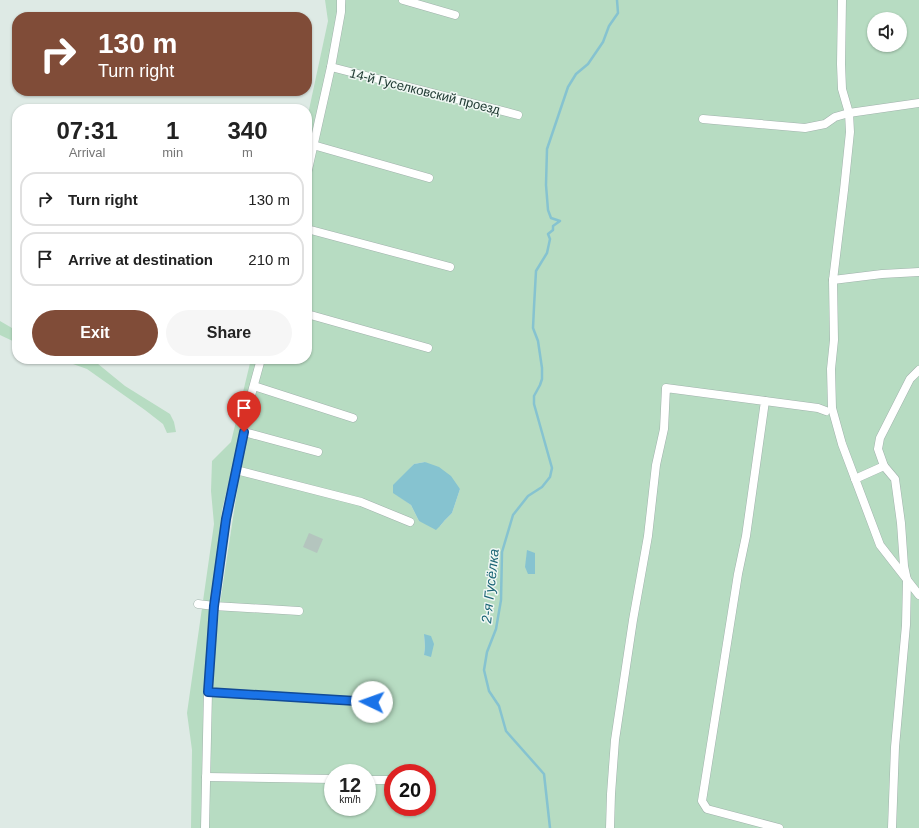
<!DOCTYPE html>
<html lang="en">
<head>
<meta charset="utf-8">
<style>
  body { margin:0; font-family:Helvetica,sans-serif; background:#f6f6f6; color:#222; height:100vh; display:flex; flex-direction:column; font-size:15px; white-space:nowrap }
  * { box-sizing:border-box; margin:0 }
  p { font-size:13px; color:#767676 }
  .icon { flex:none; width:22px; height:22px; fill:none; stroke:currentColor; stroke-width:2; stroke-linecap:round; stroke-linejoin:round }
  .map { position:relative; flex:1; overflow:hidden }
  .panel { position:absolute; left:12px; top:104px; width:300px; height:260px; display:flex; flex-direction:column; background:#fff; border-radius:16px; box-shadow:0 1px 3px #0004 }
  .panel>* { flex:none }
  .guide { position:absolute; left:12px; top:12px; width:300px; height:84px; border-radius:16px; box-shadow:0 1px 3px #0004; background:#804c38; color:#fff; overflow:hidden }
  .controls { position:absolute; left:867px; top:12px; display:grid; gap:8px }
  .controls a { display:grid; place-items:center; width:40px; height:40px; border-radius:50%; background:#fff; box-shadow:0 1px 3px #0004; font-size:20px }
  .speed { position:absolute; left:324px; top:764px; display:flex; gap:8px; font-size:20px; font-weight:700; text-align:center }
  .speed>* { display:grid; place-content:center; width:52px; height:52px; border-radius:50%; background:#fff; box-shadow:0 1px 3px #0004; line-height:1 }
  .speed small { font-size:10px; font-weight:400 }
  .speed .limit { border:6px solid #d22; background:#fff; color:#111 }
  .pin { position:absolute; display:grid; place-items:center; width:34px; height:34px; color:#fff; margin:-41px -17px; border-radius:50% 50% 50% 0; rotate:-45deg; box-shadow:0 0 4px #0007 }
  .pin .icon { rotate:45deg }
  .me { position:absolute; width:44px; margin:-22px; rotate:273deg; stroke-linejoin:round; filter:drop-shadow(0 0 3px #0008) }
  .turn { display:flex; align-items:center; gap:14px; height:84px; padding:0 20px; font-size:18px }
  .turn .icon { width:52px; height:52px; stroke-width:2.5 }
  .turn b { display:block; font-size:28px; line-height:34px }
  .eta { display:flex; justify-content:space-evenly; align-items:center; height:68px; text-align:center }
  .eta b { font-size:24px; font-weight:800; line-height:28px }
  .action { display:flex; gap:8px; margin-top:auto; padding:8px 20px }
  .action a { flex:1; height:46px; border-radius:24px; background:#804c38; color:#fff; font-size:16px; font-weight:800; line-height:46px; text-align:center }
  .action a+a { background:#f6f6f6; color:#222 }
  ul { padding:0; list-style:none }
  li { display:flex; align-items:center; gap:12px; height:54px; margin:0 8px 6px; padding:0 12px; border:2px solid #e0e0e0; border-radius:16px }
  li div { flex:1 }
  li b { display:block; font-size:15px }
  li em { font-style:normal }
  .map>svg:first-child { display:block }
</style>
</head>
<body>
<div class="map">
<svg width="919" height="828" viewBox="0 0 919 828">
  <rect width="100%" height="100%" fill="#deeae5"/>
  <g fill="#b7dcc2" fill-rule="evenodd">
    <polygon points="325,0 339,0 327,68 307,156 307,119 328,21"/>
    <path d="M346,0H919V828H207L211,689L219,610L248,419L264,359H307V191L336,62ZM874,19H900V45H874ZM425,462L460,489L452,513L445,520L440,526L419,521L411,505L393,492L406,473L414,464ZM424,634L431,656L424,655L425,647ZM333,773H367V807H333ZM393,773H427V807H393Z"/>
    <polygon points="0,321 12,328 17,331 17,343 0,335"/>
    <polygon points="59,359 92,359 125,386 170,414 174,422 176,432 167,433 163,424 145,410 87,369"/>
    <polygon points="251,359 258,359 241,432 222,510 213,593 202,828 191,828 192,750 187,713 214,524 211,491 212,461 231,442"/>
  </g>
  <g fill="#86c3d0">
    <polygon points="425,462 439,467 451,476 460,489 452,513 445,520 440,526 436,530 419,521 411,505 393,493 393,485 414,464"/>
    <polygon points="527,550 535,553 535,574 528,574 525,567"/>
    <polygon points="424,634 431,636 434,644 431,657 424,655 425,647"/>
  </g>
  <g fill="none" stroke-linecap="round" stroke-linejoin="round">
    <polyline stroke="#86c3d0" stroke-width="2.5" points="550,828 544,774 506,731 499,706 489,691 484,670 487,652 496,629 501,600 502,552 513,515 528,496 542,487 550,477 552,468 534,404 534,396 540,385 542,379 542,368 538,341 533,328 534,307 536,271 547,253 550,239 548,234 553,230 553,226 560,221 551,218 548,210 546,185 547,149 568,87 576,74 588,64 603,42 609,26 618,13 617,0"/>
  </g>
  <polygon fill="#b4c5be" points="309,533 323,539 317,553 303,547"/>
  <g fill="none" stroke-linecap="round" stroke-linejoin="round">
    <defs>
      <g id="minor">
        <polyline points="403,0 455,15"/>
        <polyline points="842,0 841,64 842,89 849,113 850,132 844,190 833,280 834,340 831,369 832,408 842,444 880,545 919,595"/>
        <polyline points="331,67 518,115"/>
        <polyline points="703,119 805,128 825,124 835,117 849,113 919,103"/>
        <polyline points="313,145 429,178"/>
        <polyline points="307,174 331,67 341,12 341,0"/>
        <polyline points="307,229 450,267"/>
        <polyline points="833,280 882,274 919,272"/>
        <polyline points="307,314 428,348"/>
        <polyline points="254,386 353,418"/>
        <polyline points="765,401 818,408 826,411"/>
        <polyline points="244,432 318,452"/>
        <polyline points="884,466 895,479 901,523 904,566 907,580 906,625 895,747 892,828"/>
        <polyline points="236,470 361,502 410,522"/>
        <polyline points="855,479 884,466 878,449 880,438 910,379 919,370"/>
        <polyline points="198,604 214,606 299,611"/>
        <polyline points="208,692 372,702"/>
        <polyline points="206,777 333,779"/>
        <polyline points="367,780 393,780"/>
        <polyline points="205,828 208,692 214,606 226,519 244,432 245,417 261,359"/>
        <polyline points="610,828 611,794 615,740 633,620 648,536 656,465 664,429 666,388 765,401 746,536 738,574 702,801 707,809 779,828"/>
      </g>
    </defs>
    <use href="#minor" stroke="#a1b2ac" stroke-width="9"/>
    <use href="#minor" stroke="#fff" stroke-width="8"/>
  </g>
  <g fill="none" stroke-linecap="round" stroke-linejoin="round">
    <defs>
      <polyline id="route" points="244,432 226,519 214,606 208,692 372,702"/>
    </defs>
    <use href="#route" stroke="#114b97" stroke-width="10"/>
    <use href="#route" stroke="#1a73e8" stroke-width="7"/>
  </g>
  <g text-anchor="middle" stroke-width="3" stroke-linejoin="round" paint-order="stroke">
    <g font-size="13" fill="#203a33" stroke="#eff7f3">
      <text transform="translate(425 91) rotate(14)" y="5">14-й Гуселковский проезд</text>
    </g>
    <g font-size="14" font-style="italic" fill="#1a6475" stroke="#eff7f3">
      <text transform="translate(490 586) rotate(-84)" y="5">2-я Гусёлка</text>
    </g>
  </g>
</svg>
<div class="controls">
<a><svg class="icon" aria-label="sound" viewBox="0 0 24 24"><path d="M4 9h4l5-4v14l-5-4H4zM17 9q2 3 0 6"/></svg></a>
</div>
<div class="speed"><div>12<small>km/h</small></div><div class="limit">20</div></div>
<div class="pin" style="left:244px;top:432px;background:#d93025"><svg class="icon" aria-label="arrive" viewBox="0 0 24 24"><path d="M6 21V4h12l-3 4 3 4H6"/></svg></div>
<svg class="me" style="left:372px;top:702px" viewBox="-20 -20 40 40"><circle r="19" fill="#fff"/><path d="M0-13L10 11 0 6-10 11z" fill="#1a73e8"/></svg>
<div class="guide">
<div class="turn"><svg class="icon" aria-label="right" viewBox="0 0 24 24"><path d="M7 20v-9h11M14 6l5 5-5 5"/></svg><div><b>130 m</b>Turn right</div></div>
</div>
<section class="panel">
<div class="eta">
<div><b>07:31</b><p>Arrival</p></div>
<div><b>1</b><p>min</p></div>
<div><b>340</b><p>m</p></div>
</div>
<ul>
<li><svg class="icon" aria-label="right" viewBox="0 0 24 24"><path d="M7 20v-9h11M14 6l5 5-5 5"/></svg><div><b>Turn right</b></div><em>130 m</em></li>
<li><svg class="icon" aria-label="arrive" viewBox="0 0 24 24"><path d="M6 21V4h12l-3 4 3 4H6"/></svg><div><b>Arrive at destination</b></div><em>210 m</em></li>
</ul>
<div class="action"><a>Exit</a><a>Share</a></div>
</section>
</div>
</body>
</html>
